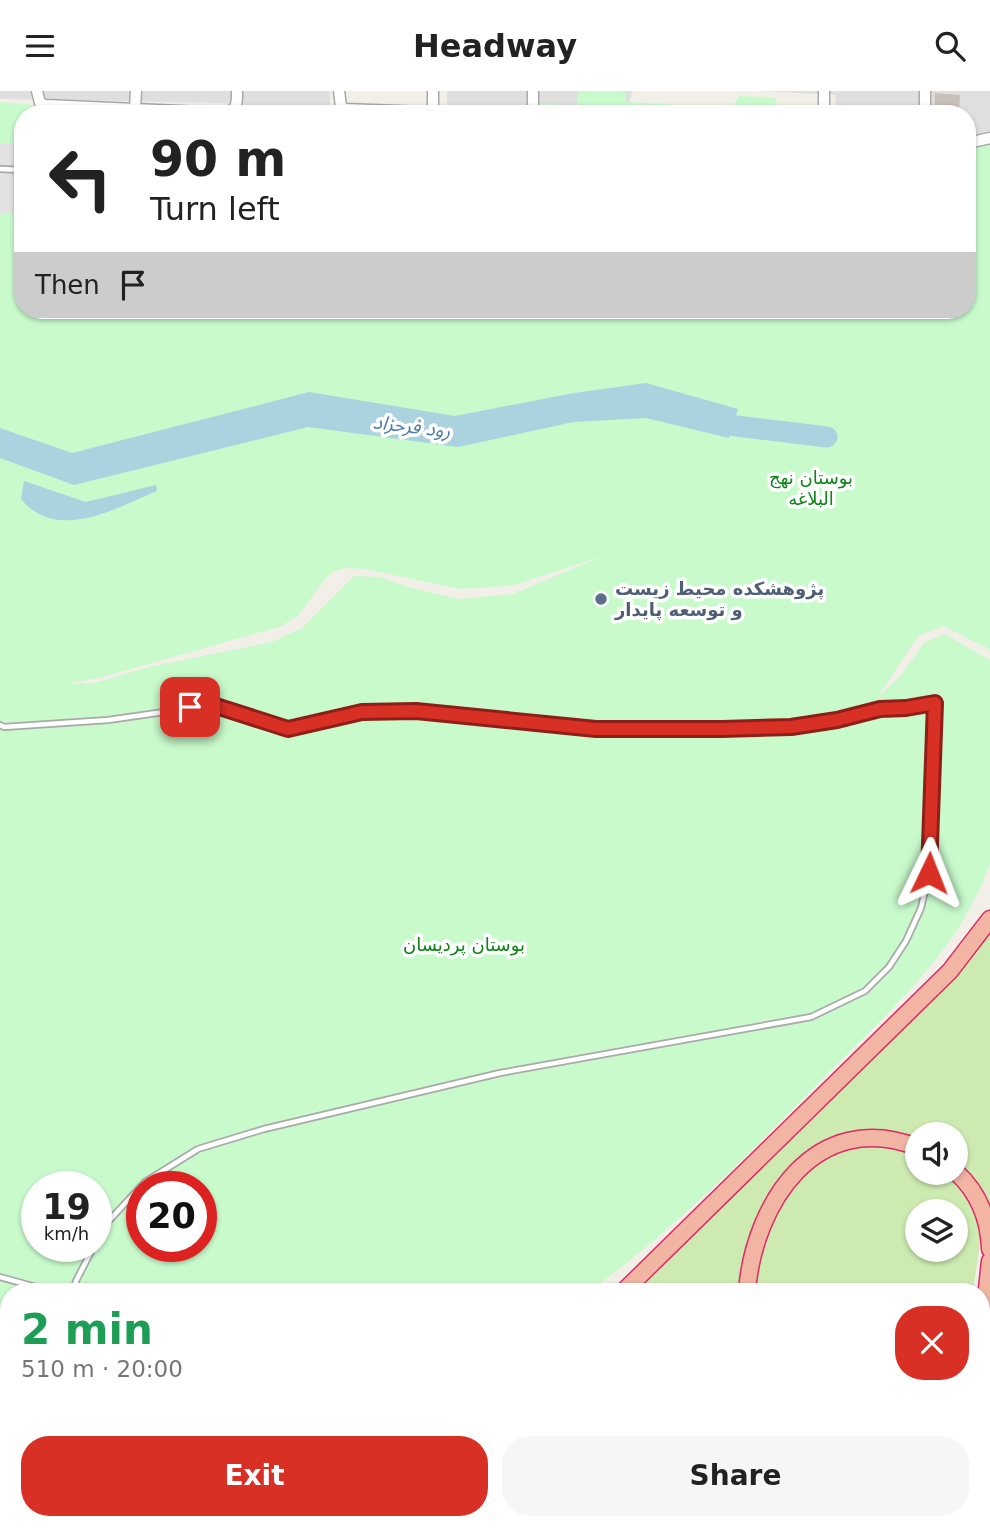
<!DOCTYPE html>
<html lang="en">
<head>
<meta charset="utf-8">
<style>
  body { margin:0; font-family:"DejaVu Sans","Noto Sans Arabic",sans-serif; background:#f6f6f6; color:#222; height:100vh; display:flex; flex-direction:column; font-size:26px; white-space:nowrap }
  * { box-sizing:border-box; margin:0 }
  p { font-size:23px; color:#767676 }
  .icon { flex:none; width:38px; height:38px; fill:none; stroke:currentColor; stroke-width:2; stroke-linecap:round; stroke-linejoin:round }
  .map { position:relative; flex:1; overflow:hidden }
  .drawer { position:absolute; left:0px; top:1192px; width:990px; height:247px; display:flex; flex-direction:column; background:#fff; border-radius:28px 28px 0 0; box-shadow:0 2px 5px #0004 }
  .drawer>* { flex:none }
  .guide { position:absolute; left:14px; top:14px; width:962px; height:214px; border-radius:28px; box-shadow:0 2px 5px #0004; background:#fff; color:#222; overflow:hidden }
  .fabs { position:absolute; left:905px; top:1031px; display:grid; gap:14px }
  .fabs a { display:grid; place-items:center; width:63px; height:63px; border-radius:50%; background:#fff; box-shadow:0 2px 5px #0004; font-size:35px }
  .speed { position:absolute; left:21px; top:1080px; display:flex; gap:14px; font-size:35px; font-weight:700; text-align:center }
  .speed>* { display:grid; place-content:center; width:91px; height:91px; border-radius:50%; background:#fff; box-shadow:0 2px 5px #0004; line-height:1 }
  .speed small { font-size:18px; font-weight:400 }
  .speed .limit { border:10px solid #d22; background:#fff; color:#111 }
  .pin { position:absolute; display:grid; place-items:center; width:60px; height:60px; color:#fff; margin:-30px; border-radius:14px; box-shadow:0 4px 10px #0006 }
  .me { position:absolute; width:77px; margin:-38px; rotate:2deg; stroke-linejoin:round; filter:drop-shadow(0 0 5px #0008) }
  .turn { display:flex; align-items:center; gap:24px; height:147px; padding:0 21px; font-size:32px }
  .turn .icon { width:91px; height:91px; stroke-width:2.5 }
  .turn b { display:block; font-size:49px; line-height:60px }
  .then { display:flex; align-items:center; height:66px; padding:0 21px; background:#0003; gap:14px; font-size:26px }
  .round { display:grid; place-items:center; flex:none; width:74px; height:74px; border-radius:28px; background:#f6f6f6 }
  .headline { display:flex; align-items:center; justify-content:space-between; height:119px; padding:0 21px }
  h1 { font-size:42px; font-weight:700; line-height:52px; color:#1e9e55 }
  .cta { display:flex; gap:14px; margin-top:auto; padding:14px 21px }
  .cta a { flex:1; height:80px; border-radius:28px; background:#d93025; color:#fff; font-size:28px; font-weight:700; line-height:80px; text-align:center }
  .cta a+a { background:#f6f6f6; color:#222 }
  header { display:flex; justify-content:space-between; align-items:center; height:91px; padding:0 21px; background:#fff; font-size:32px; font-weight:700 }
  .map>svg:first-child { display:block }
</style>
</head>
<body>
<header><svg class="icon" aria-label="menu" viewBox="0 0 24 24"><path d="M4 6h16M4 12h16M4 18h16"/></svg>Headway<svg class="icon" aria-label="search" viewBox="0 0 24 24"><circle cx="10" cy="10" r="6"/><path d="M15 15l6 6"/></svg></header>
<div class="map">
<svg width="990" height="1437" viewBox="0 0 990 1437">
  <rect width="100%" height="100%" fill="#f2efe9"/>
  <g fill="#e0dfdf">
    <polygon points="0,0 330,0 330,23 244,23 244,14 224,12 0,8"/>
    <polygon points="447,0 632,0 629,13 514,23 467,23 447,20"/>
    <polygon points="762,0 990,0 990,47 968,58 968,23 836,23 835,4"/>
  </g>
  <g fill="#cdebb0" fill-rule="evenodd">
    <polygon points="990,838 990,1124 956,1074 956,1043 917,1043 917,1050 896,1045 793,1073 741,1200 632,1200"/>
    <path d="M862,1052L917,1061V1082H947C990,1129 981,1142 973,1200H753L764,1151L781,1109L809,1075ZM917,1120H956V1158H917Z"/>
    <polygon points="401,1430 515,1430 564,1437 409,1437"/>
  </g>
  <g fill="#c8facc" fill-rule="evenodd">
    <polygon points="578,0 625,0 626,11 732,17 739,5 776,7 778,23 467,23 536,18 538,13 577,14"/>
    <path d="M0,11L27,13L40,18L163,23H23V219H968V54L990,53V559L944,535L918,545L877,607L901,584L924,552L944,543L990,569V772C961,857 891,919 829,981C754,1058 677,1136 590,1200H9V1430H391V1437H0ZM603,465L513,503L459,508L408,496L380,486L354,485L302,537L272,551L149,576L95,592L65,593L99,587L279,536L298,525L325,488L333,481L345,477L365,478L460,498L511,495ZM37,1096H96V1155H37ZM142,1096H201V1155H142Z"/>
  </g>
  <polygon fill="#e2e2e2" points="0,53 23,53 23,124 8,121 0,124"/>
  <g fill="#aad3df">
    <polygon points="646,292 738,318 729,347 646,327 573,331 458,356 308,336 74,394 0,367 0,337 72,362 309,301 455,325 574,302"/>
    <path d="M24,390L86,411L156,394L157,400C116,417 57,452 21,408Z"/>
  </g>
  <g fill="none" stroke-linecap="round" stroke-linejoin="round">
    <polyline stroke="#aad3df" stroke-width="21" points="705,329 719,333 827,346"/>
  </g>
  <polygon fill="#c7bfb8" points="935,2 960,4 959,23 934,23"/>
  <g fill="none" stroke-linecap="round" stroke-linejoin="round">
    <defs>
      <g id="service">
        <polyline points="0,78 23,79"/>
        <polyline points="0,634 4,636 108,629 213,614 288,638 362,621 416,620 596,638 791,637 837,629 880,618 935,612 929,782 921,817 906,850 889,876 865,900 811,926 500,982 264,1038 198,1058 145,1091 105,1134 96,1151"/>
        <polyline points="0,1186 36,1196 39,1200"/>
        <polyline points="73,1200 76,1190 94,1155"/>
        <polyline points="0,1415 9,1412"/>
        <polyline points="41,1437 41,1430"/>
      </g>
      <g id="minor">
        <path d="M37,0L40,12L45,14L225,22C238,19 237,11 237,0"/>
        <polyline points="339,0 341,16 346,18 424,21 430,20 433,15 433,0"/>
        <polyline points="533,12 533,0"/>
        <polyline points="135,18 136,0"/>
        <polyline points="824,18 824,0"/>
        <polyline points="925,23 925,0"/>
        <polyline points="968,52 990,47"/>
      </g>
      <g id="primary">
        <polyline points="982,1402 990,1404"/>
        <polyline points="556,1430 605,1437"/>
      </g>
      <g id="trunk">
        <path d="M956,1081C978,1101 989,1128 990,1158"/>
        <polyline points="990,1170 985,1216 990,1250"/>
        <polyline points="624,1200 950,880 990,828"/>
        <path d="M747,1200C754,1112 816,1017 917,1056"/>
        <polyline points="0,1291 9,1292"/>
        <polyline points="0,1331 9,1332"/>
        <polyline points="982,1366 990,1302"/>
        <polyline points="390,1430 400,1437"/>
        <polyline points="745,1430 798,1437"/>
        <polyline points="975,1430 990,1432"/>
      </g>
    </defs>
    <use href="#service" stroke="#a9a9a9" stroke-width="8"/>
    <use href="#minor" stroke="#a9a9a9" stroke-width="13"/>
    <use href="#primary" stroke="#a06b00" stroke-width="18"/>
    <use href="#trunk" stroke="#dc2a67" stroke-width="19"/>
    <use href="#service" stroke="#fff" stroke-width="4.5"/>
    <use href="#minor" stroke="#fff" stroke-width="10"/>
    <use href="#primary" stroke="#fcd6a4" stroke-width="14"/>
    <use href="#trunk" stroke="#f2b4a3" stroke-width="16"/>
  </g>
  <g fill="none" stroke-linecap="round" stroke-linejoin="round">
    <defs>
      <polyline id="route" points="190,616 213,614 288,638 362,621 416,620 596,638 722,638 791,636 837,629 880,618 906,617 935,612 929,782"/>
    </defs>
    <use href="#route" stroke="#8d1f18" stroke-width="18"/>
    <use href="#route" stroke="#d93025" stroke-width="12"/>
  </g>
  <circle fill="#5c6f8a" stroke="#fff" stroke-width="2.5" cx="601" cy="508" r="7"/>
  <g text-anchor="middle" stroke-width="7" stroke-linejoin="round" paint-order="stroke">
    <g font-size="18" fill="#0c8416" stroke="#fff">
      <text x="811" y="393">بوستان نهج<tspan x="811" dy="21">البلاغه</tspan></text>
      <text x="464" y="860">بوستان پردیسان</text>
    </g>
    <g font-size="18" font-weight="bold" fill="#4e5e75" stroke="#fff" text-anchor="start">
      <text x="615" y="504">پژوهشکده محیط زیست<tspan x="615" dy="21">و توسعه پایدار</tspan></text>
    </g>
    <g font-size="19" font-style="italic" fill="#4a7aab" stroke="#fff">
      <text transform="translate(412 335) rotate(7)" y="7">رود فرحزاد</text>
    </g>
  </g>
</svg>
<div class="fabs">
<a><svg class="icon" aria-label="sound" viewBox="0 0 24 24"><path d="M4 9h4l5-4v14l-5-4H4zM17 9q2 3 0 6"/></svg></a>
<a><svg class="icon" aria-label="layers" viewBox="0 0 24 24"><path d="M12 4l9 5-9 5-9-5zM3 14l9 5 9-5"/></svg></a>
</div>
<div class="speed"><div>19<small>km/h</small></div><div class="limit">20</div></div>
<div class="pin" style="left:190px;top:616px;background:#d93025"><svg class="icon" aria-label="arrive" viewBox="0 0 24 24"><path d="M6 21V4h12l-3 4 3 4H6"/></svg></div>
<svg class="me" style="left:929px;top:782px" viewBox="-20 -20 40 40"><path d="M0-17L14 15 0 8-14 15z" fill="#d93025" stroke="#fff" stroke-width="4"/></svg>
<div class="guide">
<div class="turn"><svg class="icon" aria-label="left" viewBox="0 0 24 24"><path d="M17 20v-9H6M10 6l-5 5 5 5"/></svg><div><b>90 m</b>Turn left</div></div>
<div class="then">Then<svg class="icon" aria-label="arrive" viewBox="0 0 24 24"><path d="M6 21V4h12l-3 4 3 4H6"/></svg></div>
</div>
<section class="drawer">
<div class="headline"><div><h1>2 min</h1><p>510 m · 20:00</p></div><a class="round" style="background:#d93025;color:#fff"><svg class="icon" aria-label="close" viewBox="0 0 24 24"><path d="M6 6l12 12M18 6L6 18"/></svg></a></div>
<div class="cta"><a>Exit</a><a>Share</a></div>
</section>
</div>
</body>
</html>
